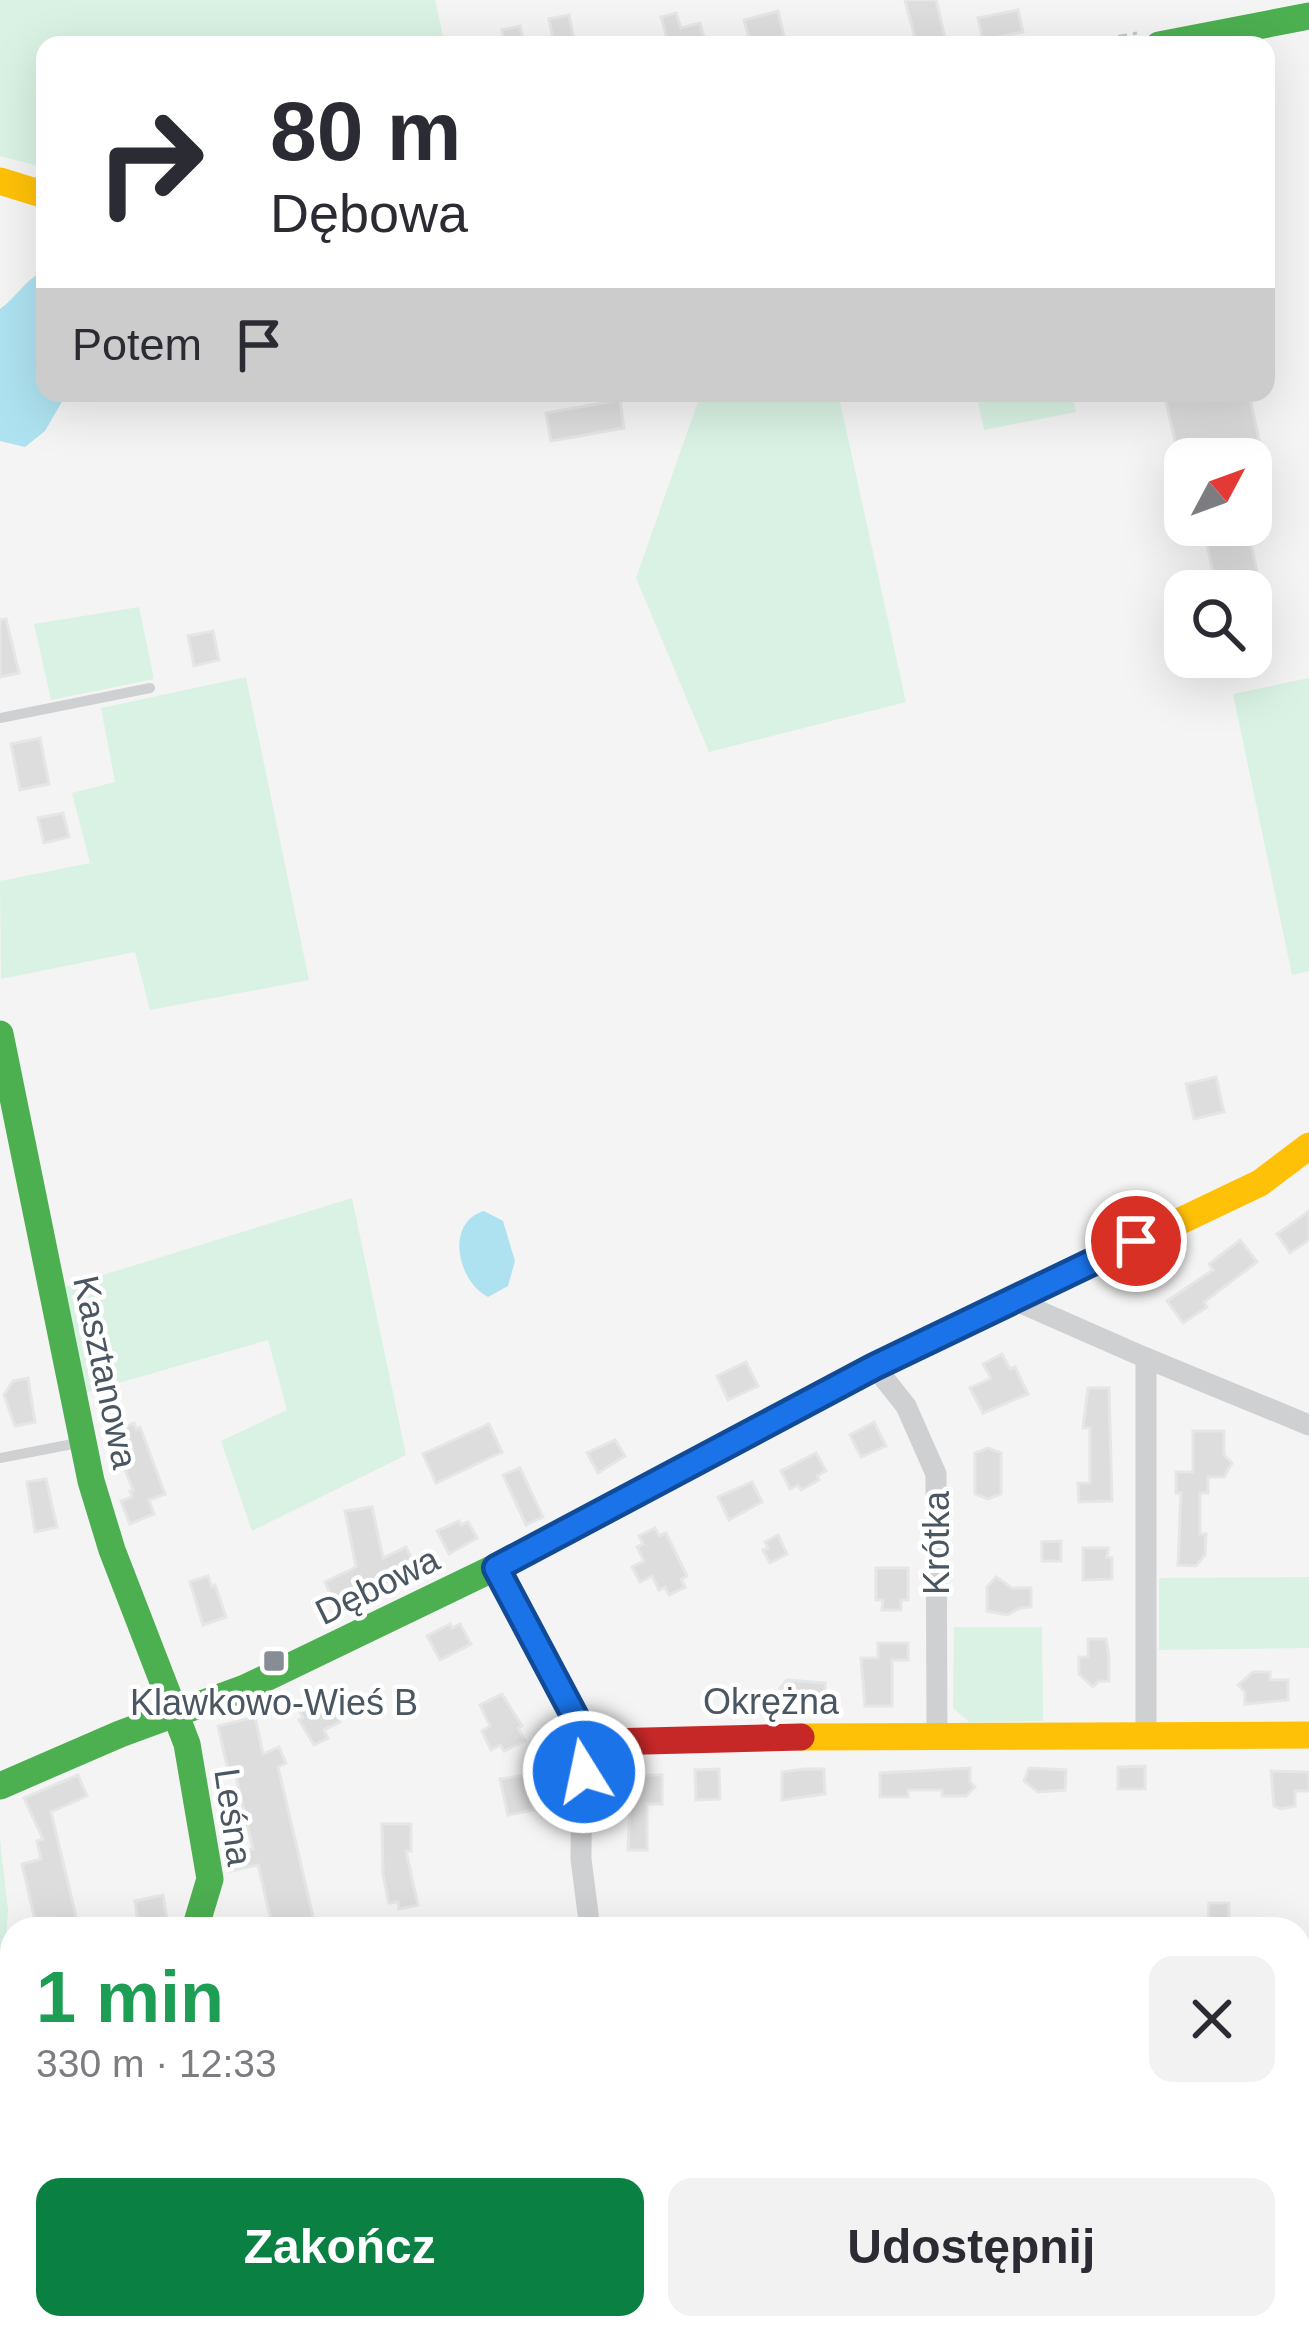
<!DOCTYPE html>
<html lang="pl">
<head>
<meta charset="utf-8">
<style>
  body { margin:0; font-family:Helvetica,sans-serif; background:#f2f2f3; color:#2b2b33; height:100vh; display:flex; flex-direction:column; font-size:45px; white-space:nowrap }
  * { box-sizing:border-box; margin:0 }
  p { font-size:39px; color:#7c7c81 }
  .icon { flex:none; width:66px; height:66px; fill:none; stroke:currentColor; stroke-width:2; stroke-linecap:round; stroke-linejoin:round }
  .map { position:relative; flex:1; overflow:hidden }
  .side { position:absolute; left:0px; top:1917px; width:1311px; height:423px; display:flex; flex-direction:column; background:#fff; border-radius:36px 36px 0 0; box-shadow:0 12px 48px #0002 }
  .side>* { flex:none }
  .hud { position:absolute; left:36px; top:36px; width:1239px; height:366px; border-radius:24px; box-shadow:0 12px 48px #0002; background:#fff; color:#2b2b33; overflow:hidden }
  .needle { width:78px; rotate:49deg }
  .controls { position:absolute; left:1164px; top:438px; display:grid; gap:24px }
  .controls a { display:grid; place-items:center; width:108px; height:108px; border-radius:24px; background:#fff; box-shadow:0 12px 48px #0002; font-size:60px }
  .pin { position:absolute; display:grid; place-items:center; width:102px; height:102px; color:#fff; margin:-51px; border:6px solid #fff; border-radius:50%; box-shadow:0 3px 12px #0007 }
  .me { position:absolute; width:132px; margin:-66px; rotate:350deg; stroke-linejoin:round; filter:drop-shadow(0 0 9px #0008) }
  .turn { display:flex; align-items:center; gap:42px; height:252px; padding:0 36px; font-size:54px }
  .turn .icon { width:156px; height:156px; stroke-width:2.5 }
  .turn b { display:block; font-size:84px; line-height:102px }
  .then { display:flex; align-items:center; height:114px; padding:0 36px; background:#0003; gap:24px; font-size:45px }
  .round { display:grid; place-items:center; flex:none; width:126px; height:126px; border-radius:24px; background:#f2f2f3 }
  .overview { display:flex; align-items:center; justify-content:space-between; height:204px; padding:0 36px }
  h1 { font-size:72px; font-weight:600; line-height:90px; color:#1e9e55 }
  .cta { display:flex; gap:24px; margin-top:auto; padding:24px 36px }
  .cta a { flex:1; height:138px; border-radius:24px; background:#0b8043; color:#fff; font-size:48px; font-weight:600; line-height:138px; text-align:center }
  .cta a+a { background:#f2f2f3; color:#2b2b33 }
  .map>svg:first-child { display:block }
</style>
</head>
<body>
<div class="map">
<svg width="1309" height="2339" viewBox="0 0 1309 2339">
  <rect width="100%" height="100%" fill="#f4f4f4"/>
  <g fill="#d9f2e3">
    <polygon points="0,0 435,0 445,45 45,45 45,168 0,156"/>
    <polygon points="701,393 838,393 906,702 709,752 636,578"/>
    <polygon points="976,393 1072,393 1076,412 984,430"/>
    <polygon points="139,607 154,679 51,700 34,624"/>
    <polygon points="246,677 309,980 150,1010 135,952 1,979 0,881 90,863 72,793 115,782 101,708"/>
    <polygon points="1309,678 1309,971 1292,975 1233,694"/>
    <polygon points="352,1198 406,1455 252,1531 221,1441 287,1410 268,1340 84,1393 61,1288"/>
    <polygon points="1309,1577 1309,1648 1159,1650 1159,1578"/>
    <polygon points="954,1627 1042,1627 1043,1721 969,1722 953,1708"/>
    <polygon points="0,1839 8,1910 4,1974 0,1977"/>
  </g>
  <g fill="#aee2f0">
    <path d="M45,271V393H67L45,431L25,447L0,441V309C16,298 27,277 45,271Z"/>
    <path d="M484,1211L503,1221L515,1261L508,1286L488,1297C458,1282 444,1223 484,1211Z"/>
  </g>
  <g fill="#ddddde" stroke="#e5e6e7" stroke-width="3">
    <polygon points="905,0 936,0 945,38 940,39 941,45 917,45"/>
    <polygon points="1018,10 1023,32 983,40 978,18"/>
    <polygon points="778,11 784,36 751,45 744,20"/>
    <polygon points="676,13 681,28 700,23 706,45 669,45 661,17"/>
    <polygon points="569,15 575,45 554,45 549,19"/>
    <polygon points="520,26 524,45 505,45 502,30"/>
    <polygon points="1164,393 1198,393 1199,399 1249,393 1262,454 1236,459 1234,450 1180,462"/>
    <polygon points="620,400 624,428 551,441 546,413"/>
    <polygon points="1203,525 1247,525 1261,591 1217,591"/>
    <polygon points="6,619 19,673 0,677 0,620"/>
    <polygon points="213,631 219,660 194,666 188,636"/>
    <polygon points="40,738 49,784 20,790 11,744"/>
    <polygon points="63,813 69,837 44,843 38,818"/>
    <polygon points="1216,1077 1224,1112 1194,1119 1186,1084"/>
    <polygon points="1309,1211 1309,1240 1290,1253 1277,1234"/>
    <polygon points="1240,1240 1257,1262 1204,1302 1207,1307 1183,1323 1167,1301 1213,1270 1209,1264"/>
    <polygon points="1002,1354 1010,1369 1015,1367 1028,1394 983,1413 970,1388 991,1378 983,1364"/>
    <polygon points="746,1362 758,1386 728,1400 717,1376"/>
    <polygon points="28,1378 35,1422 15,1426 4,1395 13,1381"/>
    <polygon points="1088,1388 1109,1388 1112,1501 1079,1502 1078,1483 1090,1483 1090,1428 1083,1428"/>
    <polygon points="119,1412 125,1427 134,1423 136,1429 140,1427 165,1494 149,1500 154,1514 130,1524 121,1501 132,1497 130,1491 133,1490 104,1418"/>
    <polygon points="874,1422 886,1446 861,1457 850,1435"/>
    <polygon points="489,1424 502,1452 436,1483 423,1454"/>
    <polygon points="1193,1431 1224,1431 1224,1455 1232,1463 1224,1477 1208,1477 1208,1493 1200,1493 1200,1534 1206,1534 1205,1555 1196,1566 1178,1565 1181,1493 1176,1493 1176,1472 1193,1472"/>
    <polygon points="615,1440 625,1456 598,1473 587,1453"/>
    <polygon points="988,1448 1001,1453 1001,1494 988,1499 975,1494 975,1453"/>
    <polygon points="816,1453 826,1471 817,1476 819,1480 801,1490 798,1485 790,1489 781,1471"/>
    <polygon points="520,1468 543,1517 526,1525 503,1475"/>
    <polygon points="46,1479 57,1527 35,1532 27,1482"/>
    <polygon points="752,1482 762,1502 729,1520 718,1497"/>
    <polygon points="372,1507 383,1558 406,1547 417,1570 337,1609 325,1582 356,1567 345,1511"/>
    <polygon points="459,1521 461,1525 468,1522 477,1538 449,1554 437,1531"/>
    <polygon points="655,1528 659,1536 666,1533 687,1576 681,1579 685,1587 669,1595 665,1587 659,1590 652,1576 640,1582 632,1567 644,1561 637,1547 643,1544 639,1536"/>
    <polygon points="778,1535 787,1554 770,1563 763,1550 768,1548 765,1542"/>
    <polygon points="1061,1541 1061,1561 1042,1561 1042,1542"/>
    <polygon points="1083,1548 1108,1548 1107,1557 1112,1558 1112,1579 1083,1580"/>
    <polygon points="876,1568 908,1568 908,1600 901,1600 901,1610 882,1610 883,1600 876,1600"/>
    <polygon points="208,1576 212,1587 215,1585 226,1617 203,1625 190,1582"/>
    <polygon points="996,1577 1012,1588 1031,1588 1031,1607 1020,1608 1007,1615 987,1611 987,1587"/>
    <polygon points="450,1624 452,1628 460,1624 471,1644 440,1660 427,1636"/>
    <polygon points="1088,1639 1106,1639 1109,1657 1109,1681 1099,1681 1093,1687 1079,1674 1079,1657 1088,1657"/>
    <polygon points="878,1643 908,1643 908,1660 892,1660 892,1706 865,1706 861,1658 878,1658"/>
    <polygon points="1253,1672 1270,1672 1270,1680 1288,1680 1288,1700 1245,1704 1245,1692 1238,1685"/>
    <polygon points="787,1680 825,1683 825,1702 785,1702 785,1692 780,1688"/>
    <polygon points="326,1694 340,1722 324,1730 328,1738 314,1745 299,1720 303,1718 298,1707"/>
    <polygon points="502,1694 522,1726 518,1728 525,1741 504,1751 500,1745 491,1750 482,1731 490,1726 480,1705"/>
    <polygon points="255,1717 263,1754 279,1747 286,1763 278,1767 316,1929 273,1929 258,1865 230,1871 227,1855 253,1849 234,1768 228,1770 218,1726"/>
    <polygon points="1145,1766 1145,1789 1118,1789 1118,1767"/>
    <polygon points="970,1768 970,1782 975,1787 966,1796 942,1796 942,1790 908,1790 908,1797 880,1797 880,1773"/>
    <polygon points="1029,1768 1066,1770 1065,1790 1038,1792 1024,1781"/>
    <polygon points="719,1769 720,1799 696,1800 695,1770"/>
    <polygon points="804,1769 824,1769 825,1794 782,1800 782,1772"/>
    <polygon points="1271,1771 1309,1772 1309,1791 1295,1791 1295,1806 1281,1809 1274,1806"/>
    <polygon points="78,1775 87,1796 51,1812 79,1929 37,1929 22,1864 41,1859 37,1841 43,1839 24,1798"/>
    <polygon points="525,1775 533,1810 508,1815 500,1779"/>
    <polygon points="654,1775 662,1775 662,1804 647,1804 647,1850 628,1850 631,1776"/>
    <polygon points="382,1824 411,1824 411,1851 406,1851 418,1905 399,1909 398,1902 389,1903 383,1875"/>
    <polygon points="163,1895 167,1919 138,1923 135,1901"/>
    <polygon points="1209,1903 1229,1903 1229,1929 1208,1929"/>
  </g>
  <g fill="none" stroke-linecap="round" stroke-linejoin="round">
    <g stroke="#bcc7c4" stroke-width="3" stroke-dasharray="9 6" stroke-linecap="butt">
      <polyline points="1074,45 1137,33"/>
      <polyline points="0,2187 12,2162"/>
    </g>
    <g stroke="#ced0d2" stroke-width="10">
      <polyline points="0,718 150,688"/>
      <polyline points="0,1458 78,1443"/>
    </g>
    <g stroke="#ced0d2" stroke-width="21">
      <polyline points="1014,1300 1146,1358 1146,1735"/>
      <polyline points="1146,1358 1309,1425"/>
      <polyline points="875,1367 906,1406 936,1474 937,1736"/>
      <polyline points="582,1730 581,1859 590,1929"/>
      <polyline points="1299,1994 1309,1994"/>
    </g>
    <g stroke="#4caf50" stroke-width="27">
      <polyline points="1159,45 1309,16"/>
      <polyline points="0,1034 91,1481 112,1550 187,1744 210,1879 195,1929"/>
      <polyline points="0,1786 120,1734 245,1688 496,1567 893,1358"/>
      <polyline points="225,2328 227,2339"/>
    </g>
    <g stroke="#ffc107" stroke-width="27">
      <polyline points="0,181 45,195"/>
      <polyline points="893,1358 1260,1183 1309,1146"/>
      <polyline points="801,1737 1309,1735"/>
    </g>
    <polyline stroke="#c62828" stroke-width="27" points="496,1567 582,1730 607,1742 801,1737"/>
  </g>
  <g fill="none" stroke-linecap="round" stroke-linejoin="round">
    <defs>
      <polyline id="route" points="584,1772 582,1730 496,1568 874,1367 1136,1241"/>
    </defs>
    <use href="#route" stroke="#114b97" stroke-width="30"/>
    <use href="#route" stroke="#1a73e8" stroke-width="21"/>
  </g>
  <rect fill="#868d94" stroke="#fff" stroke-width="4.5" x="262" y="1649" width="24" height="24" rx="6"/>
  <g text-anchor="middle" stroke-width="9" stroke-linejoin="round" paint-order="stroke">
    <g font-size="36" fill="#4a5661" stroke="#fff">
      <text transform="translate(106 1372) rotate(78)" y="13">Kasztanowa</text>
      <text transform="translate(936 1543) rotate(-90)" y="13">Krótka</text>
      <text transform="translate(377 1585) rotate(-26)" y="13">Dębowa</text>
      <text x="771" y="1714">Okrężna</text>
      <text transform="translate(234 1817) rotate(82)" y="13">Leśna</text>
    </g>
    <g font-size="36" fill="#4a5661" stroke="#fff">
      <text x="274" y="1715">Klawkowo-Wieś B</text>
    </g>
  </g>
</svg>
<div class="controls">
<a><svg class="needle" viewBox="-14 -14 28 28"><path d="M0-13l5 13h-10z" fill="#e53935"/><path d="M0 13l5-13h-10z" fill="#7c7c81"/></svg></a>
<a><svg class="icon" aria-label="search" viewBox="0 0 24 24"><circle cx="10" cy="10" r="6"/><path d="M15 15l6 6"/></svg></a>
</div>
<div class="pin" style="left:1136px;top:1241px;background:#d93025"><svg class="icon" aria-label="arrive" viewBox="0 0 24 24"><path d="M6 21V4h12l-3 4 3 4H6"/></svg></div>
<svg class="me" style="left:584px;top:1772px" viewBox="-20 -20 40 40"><circle r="17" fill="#1a73e8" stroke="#fff" stroke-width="3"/><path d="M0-11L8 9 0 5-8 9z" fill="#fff"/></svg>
<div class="hud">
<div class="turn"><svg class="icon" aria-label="right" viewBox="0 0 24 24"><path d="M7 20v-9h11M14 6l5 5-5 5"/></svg><div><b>80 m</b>Dębowa</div></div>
<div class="then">Potem<svg class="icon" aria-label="arrive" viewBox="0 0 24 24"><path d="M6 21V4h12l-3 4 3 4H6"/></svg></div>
</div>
<section class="side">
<div class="overview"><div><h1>1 min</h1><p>330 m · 12:33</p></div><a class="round"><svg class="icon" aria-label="close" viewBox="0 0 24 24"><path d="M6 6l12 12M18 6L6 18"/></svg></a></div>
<div class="cta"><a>Zakończ</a><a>Udostępnij</a></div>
</section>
</div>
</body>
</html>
